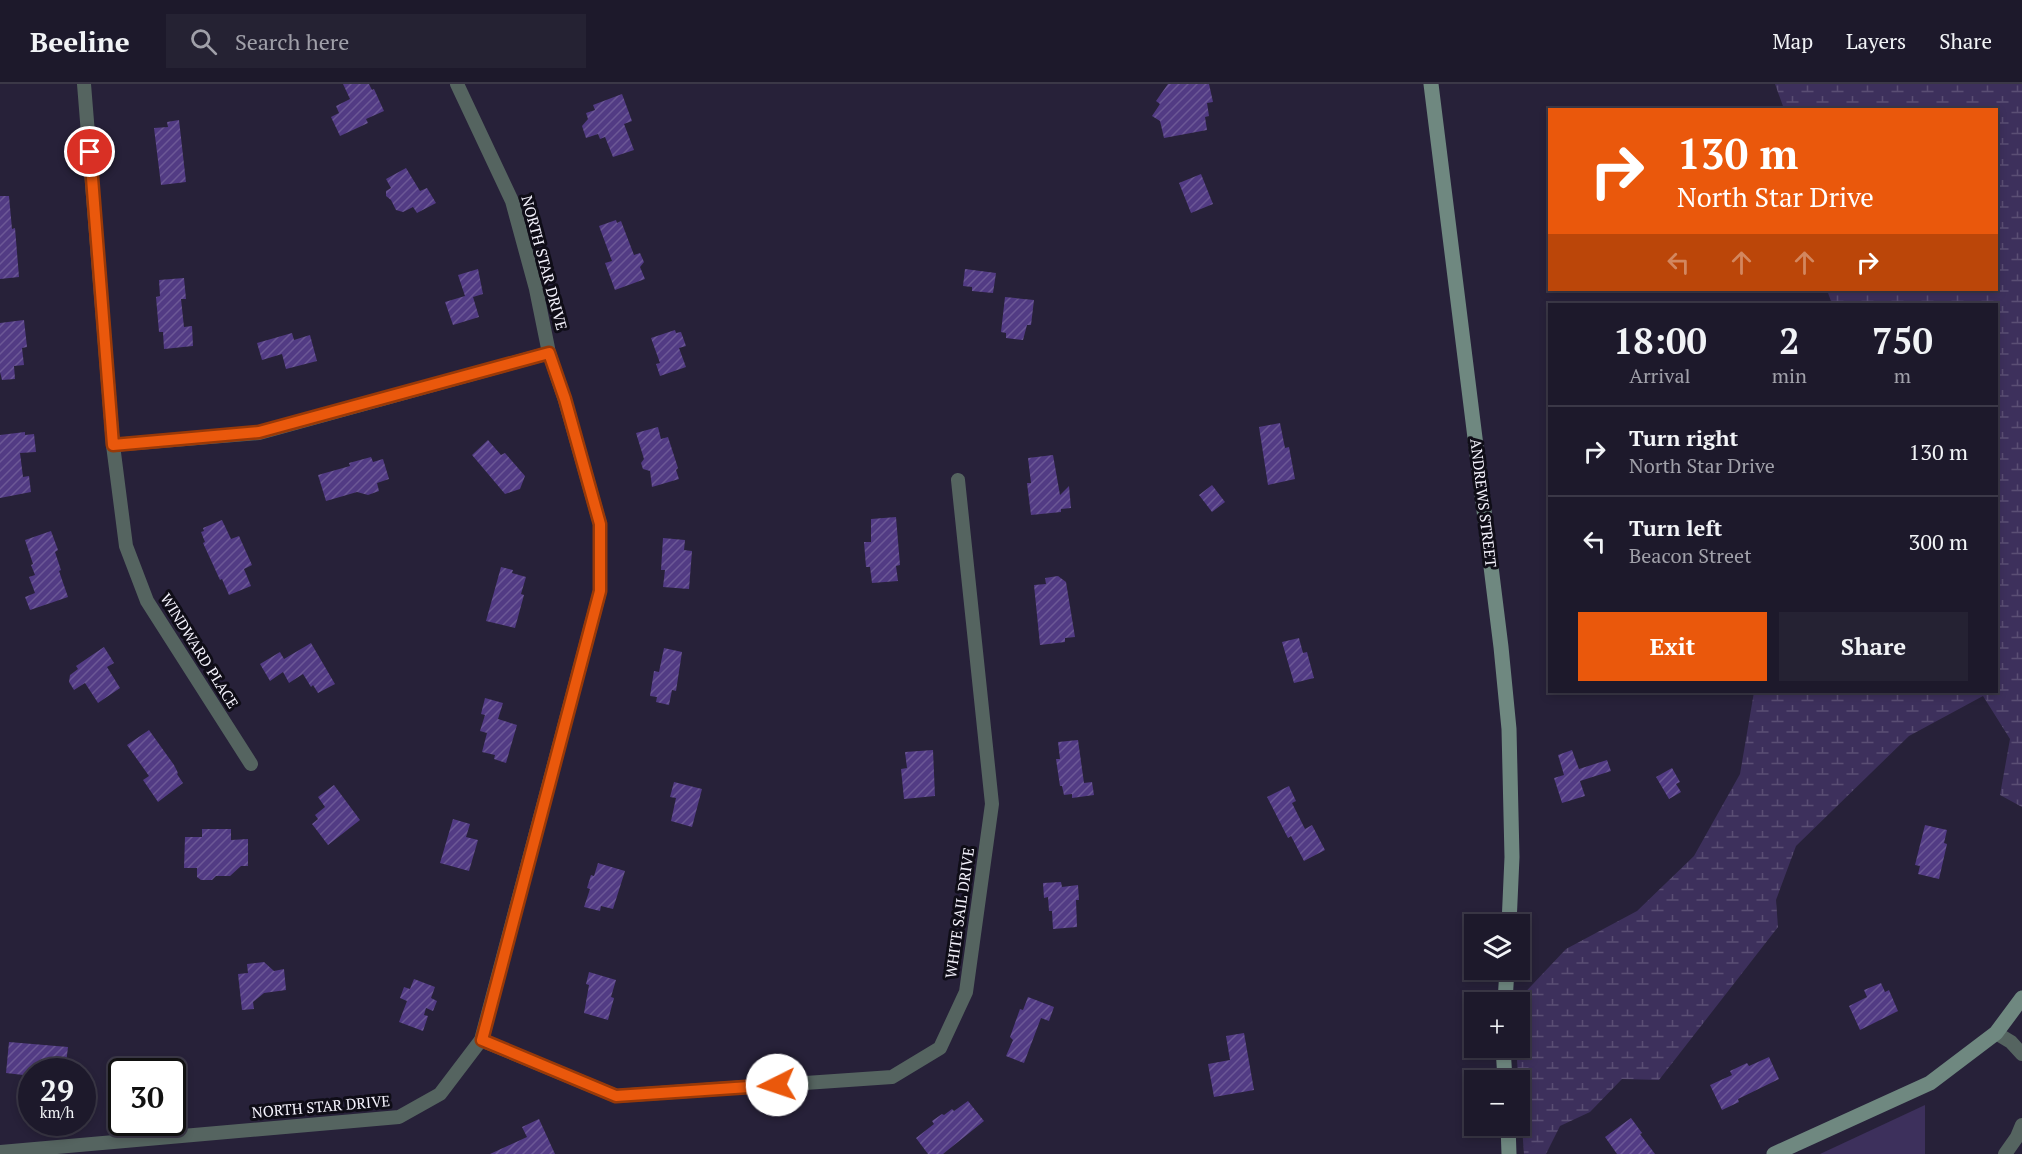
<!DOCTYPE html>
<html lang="en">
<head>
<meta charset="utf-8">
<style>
  body { margin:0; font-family:"PT Serif",serif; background:#252233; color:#f1f3f6; height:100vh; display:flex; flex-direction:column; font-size:22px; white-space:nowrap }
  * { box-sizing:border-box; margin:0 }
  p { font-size:20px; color:#a0a0a9 }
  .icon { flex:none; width:33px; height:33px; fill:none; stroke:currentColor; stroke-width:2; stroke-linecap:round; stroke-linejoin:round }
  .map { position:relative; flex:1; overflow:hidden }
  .side { position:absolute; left:1548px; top:219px; width:450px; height:390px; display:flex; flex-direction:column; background:#1d192b; border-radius:0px; box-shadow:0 3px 9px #0003,0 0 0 2px #3b3847 }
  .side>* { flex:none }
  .hud { position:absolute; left:1548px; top:24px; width:450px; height:183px; border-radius:0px; box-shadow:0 3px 9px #0003,0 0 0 2px #3b3847; background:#ea580c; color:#fff; overflow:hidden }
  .fabs { position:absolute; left:1464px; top:830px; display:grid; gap:12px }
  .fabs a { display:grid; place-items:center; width:66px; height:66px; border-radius:0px; background:#1d192b; box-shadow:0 3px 9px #0003,0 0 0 2px #3b3847; font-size:30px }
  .speed { position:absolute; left:18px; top:974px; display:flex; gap:12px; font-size:30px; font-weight:700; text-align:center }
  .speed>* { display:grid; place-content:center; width:78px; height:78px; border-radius:50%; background:#1d192b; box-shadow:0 3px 9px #0003,0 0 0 2px #3b3847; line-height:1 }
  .speed small { font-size:15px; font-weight:400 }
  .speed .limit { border:3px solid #111; border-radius:9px; background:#fff; color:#111 }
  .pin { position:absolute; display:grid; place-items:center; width:51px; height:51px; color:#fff; margin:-26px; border:3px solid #fff; border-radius:50%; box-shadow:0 2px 6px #0007 }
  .me { position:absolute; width:66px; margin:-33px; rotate:266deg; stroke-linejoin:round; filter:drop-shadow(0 0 4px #0008) }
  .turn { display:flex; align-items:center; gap:21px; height:126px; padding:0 30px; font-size:27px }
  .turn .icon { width:78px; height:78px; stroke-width:2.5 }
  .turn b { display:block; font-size:42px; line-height:51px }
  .lanes { display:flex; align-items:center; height:57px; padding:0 30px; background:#0003; justify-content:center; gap:30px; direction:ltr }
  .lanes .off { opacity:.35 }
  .eta { display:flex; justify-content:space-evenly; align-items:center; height:102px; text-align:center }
  .eta b { font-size:36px; font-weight:800; line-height:42px }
  .cta { display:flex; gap:12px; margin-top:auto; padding:12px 30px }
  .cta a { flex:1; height:69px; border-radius:0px; background:#ea580c; color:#fff; font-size:24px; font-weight:800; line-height:69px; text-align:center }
  .cta a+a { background:#252233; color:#f1f3f6 }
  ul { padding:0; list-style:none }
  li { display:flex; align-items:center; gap:18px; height:90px; padding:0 30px; border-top:2px solid #3b3847 }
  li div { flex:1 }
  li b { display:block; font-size:22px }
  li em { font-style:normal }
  header { display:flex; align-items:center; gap:36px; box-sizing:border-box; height:84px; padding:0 30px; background:#1d192b; border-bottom:2px solid #3b3847 }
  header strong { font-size:28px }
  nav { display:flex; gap:33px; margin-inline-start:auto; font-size:21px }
  .search { width:420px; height:54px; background:#252233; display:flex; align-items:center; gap:15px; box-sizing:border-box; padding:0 21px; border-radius:0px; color:#a0a0a9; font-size:22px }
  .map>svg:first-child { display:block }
</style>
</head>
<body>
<header>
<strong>Beeline</strong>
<div class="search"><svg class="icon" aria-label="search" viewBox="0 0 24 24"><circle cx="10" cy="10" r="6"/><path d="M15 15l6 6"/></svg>Search here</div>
<nav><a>Map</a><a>Layers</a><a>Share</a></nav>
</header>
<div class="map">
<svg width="2022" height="1070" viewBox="0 0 2022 1070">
  <defs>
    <pattern id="wetland-marsh" width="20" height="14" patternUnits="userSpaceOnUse" patternTransform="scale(1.5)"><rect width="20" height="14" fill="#3d305c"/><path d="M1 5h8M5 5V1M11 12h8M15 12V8" fill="none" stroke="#5a4e74"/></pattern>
    <pattern id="building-hatch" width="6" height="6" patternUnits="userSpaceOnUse" patternTransform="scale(1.5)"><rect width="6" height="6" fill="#523b84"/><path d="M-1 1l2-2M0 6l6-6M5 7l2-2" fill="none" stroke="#6c5896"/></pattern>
  </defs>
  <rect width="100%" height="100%" fill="#272139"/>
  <polygon fill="url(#wetland-marsh)" points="1775,0 2022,0 2022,723 2000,711 2010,655 1983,612 1909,652 1796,762 1776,816 1778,843 1659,996 1622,995 1590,1028 1560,1042 1546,1070 1524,1070 1516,963 1520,963 1520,918 1516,918 1566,865 1637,827 1694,772 1740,690 1754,608 1996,608 1996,220 1832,220 1827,206 1996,206 1996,26 1784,25"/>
  <polygon fill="#3d305c" points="1925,1021 1925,1070 1820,1070"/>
  <g fill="url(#building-hatch)">
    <polygon points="343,0 369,0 372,6 374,5 384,27 366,35 368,39 340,52 331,33 339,29 336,22 350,15"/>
    <polygon points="1168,0 1209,0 1213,18 1207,19 1209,32 1205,33 1207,46 1164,54 1160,37 1152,32 1160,20 1156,17"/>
    <polygon points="622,10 632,37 624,40 634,66 613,73 605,53 600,55 598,50 586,54 582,42 588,35 586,29 595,26 593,21"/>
    <polygon points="179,36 186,98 161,101 154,44 168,43 167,38"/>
    <polygon points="406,84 420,107 427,104 436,119 417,129 413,123 403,128 396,126 391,116 386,112 386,107 391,104 386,95"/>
    <polygon points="1201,90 1213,120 1191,129 1179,99"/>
    <polygon points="0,112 9,112 12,145 15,144 19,193 0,195"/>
    <polygon points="616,136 617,139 621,137 634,171 640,169 644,178 640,183 645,195 615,206 605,179 612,177 599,142"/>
    <polygon points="478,185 483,210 473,213 479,233 453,241 445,218 465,212 458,191"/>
    <polygon points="965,185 996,189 993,209 972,207 972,203 963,202"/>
    <polygon points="184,194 186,215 181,215 184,243 192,242 193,262 164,265 163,248 159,248 156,213 160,212 159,196"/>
    <polygon points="1005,213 1034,216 1031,241 1027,241 1023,256 1006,254 1006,249 1001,248"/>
    <polygon points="24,236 27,263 22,264 24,281 14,282 15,295 2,296 0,288 0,239"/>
    <polygon points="675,246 676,249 681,248 686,262 679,264 686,283 660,292 656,280 660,279 651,254"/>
    <polygon points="292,249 294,256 310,251 317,277 286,285 282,270 262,276 257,259"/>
    <polygon points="1280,339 1285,364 1289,363 1295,395 1268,401 1259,343"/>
    <polygon points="658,343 661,355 668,353 678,384 676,386 679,395 652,403 650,387 643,385 641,379 644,375 636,349"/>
    <polygon points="25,348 25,351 34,350 36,368 20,369 23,393 29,392 31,408 0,414 0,351"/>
    <polygon points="488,356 501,371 505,369 525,392 520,405 505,410 472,371"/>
    <polygon points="1053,371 1060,411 1069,402 1071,424 1061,425 1061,428 1031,431 1027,399 1031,399 1028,374"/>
    <polygon points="371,373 373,378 383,375 389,395 377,399 379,407 368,411 357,408 326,417 318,391 350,382 349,379"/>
    <polygon points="1212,401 1225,418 1212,428 1199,411"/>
    <polygon points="896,433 900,481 896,482 898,497 872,499 870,483 866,483 864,458 871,458 871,435"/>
    <polygon points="222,436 231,455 239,452 252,481 244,485 251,502 229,511 222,495 220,496 203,459 205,458 201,448 204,447 203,444"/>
    <polygon points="51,447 58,466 55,468 61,486 59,487 68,513 30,526 25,513 35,509 29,493 35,491 31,481 33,480 25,456"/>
    <polygon points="663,454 685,456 684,466 692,467 689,505 663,503 665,486 661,486"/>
    <polygon points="501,483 513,486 512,489 526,493 521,510 524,511 515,544 486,537"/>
    <polygon points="1058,492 1066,498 1075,553 1065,554 1065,558 1040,561 1034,501 1046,500 1045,494"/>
    <polygon points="1299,554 1303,569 1307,568 1314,594 1294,599 1282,558"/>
    <polygon points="311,559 335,600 318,609 313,601 311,603 303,590 289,599 283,588 270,597 260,580 280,568 284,575"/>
    <polygon points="104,563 114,579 107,583 120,604 98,619 85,599 74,606 69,598 70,591 78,585 76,582"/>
    <polygon points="664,564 682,568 676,607 672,606 669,621 656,618 657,613 650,612 654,587 659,588"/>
    <polygon points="485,614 503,619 498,635 517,641 506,679 494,675 495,671 482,668 487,649 480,647 485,631 481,630"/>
    <polygon points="149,646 174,681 178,689 177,690 183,699 158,718 143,696 149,692 127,661"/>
    <polygon points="1078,656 1084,699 1092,698 1094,711 1072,714 1072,710 1064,711 1062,702 1060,702 1056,675 1060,675 1058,658"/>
    <polygon points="933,666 935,712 904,715 901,685 907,684 905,668"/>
    <polygon points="1572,666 1579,685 1607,676 1611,687 1580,697 1585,712 1562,719 1554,694 1564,691 1558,671"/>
    <polygon points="1672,684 1680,698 1676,700 1681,708 1669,715 1656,693"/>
    <polygon points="674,698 702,705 692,743 671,737 676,714 670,713"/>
    <polygon points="334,701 360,736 328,761 312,740 318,735 315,731 325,723 318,713"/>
    <polygon points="1289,702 1296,717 1292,719 1305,745 1312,741 1325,766 1304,777 1291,752 1288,754 1267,713"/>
    <polygon points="453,735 470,740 466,753 478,756 469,787 440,779"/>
    <polygon points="1925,741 1947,746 1944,759 1947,760 1939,795 1918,790 1920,782 1915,781"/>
    <polygon points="202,745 231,745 231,756 248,755 248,782 241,782 230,792 216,792 212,796 201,796 197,793 197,784 184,784 185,753 202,753"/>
    <polygon points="598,779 625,787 613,825 601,822 600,827 584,823 590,805 587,804 591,791 594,792"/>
    <polygon points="1061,798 1062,803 1078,801 1079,816 1076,816 1077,843 1053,845 1052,827 1049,827 1048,813 1044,814 1043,799"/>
    <polygon points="264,878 274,887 284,885 286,906 264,909 253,918 254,925 242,926 238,890 248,889 247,880"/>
    <polygon points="589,888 616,896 611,913 614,914 608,936 584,929 589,901 586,900"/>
    <polygon points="414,895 435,903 431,914 437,917 433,927 426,924 424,931 428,932 423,947 399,938 407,917 400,914 404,903 410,905"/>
    <polygon points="1881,899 1885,908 1889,906 1898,927 1860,946 1849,922 1867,913 1864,906"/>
    <polygon points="1028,913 1054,923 1049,937 1041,934 1024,979 1006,972 1013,956 1010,953 1020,925 1023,926"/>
    <polygon points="1244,949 1254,1006 1214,1013 1208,980 1230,976 1226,952"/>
    <polygon points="9,958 68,963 65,987 32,987 32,992 6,989"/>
    <polygon points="1769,973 1779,995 1738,1015 1739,1018 1722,1026 1710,1001 1732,991 1730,987 1747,979 1749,982"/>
    <polygon points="152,974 153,987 110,987 110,978"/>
    <polygon points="968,1017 984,1037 943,1070 928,1070 916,1054 934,1040 932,1037 942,1030 944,1031 952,1025 954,1027"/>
    <polygon points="1631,1034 1642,1049 1640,1050 1655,1070 1617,1070 1605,1053"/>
    <polygon points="539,1035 555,1070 490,1070 527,1053 522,1043"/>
  </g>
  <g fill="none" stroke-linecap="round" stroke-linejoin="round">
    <g stroke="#556460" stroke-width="14">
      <polyline points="84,0 113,361 126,462 147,517 251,680"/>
      <polyline points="113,361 259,349 549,269"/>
      <polyline points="1996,949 2011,958 2022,970"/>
      <polyline points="481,956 616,1012 892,993 940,964 966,908 992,720 958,396"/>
      <polyline points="0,1068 399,1033 440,1010 481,956 600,507 600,440 565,316 549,269 536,205 512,117 457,0"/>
      <polyline points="2005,1070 2017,1053 2022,1041"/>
    </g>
    <g stroke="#6f8880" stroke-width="15">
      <polyline points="1431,0 1501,563 1509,645 1512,773 1509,840"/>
      <polyline points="1505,918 1507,885"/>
      <polyline points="1503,963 1505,996"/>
      <polyline points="1508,1041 1509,1070"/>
      <polyline points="1774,1070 1930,999 1996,949 2022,914"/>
    </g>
  </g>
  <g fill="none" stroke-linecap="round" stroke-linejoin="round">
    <defs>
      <polyline id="route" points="90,68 113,361 259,348 549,269 565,315 600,440 600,507 482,956 616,1012 777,1001"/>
    </defs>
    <use href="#route" stroke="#983908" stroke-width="15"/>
    <use href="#route" stroke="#ea580c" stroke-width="10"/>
  </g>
  <g text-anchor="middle" stroke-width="6" stroke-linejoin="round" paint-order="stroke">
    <g font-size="15" fill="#f5f3fd" stroke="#0f0d17">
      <text transform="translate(544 179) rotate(75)" y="5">NORTH STAR DRIVE</text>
      <text transform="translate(1483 419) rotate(83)" y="5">ANDREWS STREET</text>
      <text transform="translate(199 567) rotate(58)" y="5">WINDWARD PLACE</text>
      <text transform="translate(960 829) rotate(-82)" y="5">WHITE SAIL DRIVE</text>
      <text transform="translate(321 1023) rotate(-5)" y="5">NORTH STAR DRIVE</text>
    </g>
  </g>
</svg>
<div class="fabs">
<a><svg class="icon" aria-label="layers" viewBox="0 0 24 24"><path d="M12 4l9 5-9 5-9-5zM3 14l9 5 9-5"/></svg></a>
<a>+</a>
<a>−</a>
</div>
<div class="speed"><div>29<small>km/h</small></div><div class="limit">30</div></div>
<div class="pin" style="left:90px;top:68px;background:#d93025"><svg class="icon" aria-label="arrive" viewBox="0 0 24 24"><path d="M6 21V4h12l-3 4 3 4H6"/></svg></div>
<svg class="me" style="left:777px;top:1001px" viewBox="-20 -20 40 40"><circle r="19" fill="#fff"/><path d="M0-13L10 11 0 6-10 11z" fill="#ea580c"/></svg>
<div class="hud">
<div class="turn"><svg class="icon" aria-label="right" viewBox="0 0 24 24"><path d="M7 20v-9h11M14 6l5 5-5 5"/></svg><div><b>130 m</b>North Star Drive</div></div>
<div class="lanes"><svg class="icon off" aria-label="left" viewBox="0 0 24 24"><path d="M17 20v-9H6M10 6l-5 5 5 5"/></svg><svg class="icon off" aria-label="ahead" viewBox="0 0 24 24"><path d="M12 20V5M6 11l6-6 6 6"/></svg><svg class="icon off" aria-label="ahead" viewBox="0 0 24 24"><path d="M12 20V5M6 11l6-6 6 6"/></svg><svg class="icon" aria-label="right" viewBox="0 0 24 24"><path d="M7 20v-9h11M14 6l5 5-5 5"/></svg></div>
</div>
<section class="side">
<div class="eta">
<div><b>18:00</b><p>Arrival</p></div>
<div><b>2</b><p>min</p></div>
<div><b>750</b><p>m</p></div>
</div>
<ul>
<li><svg class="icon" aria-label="right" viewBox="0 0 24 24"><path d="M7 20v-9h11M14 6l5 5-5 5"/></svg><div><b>Turn right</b><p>North Star Drive</p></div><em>130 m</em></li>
<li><svg class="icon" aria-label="left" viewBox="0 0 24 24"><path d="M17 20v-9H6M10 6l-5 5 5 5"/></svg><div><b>Turn left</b><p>Beacon Street</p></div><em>300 m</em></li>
</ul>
<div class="cta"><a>Exit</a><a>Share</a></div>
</section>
</div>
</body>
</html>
